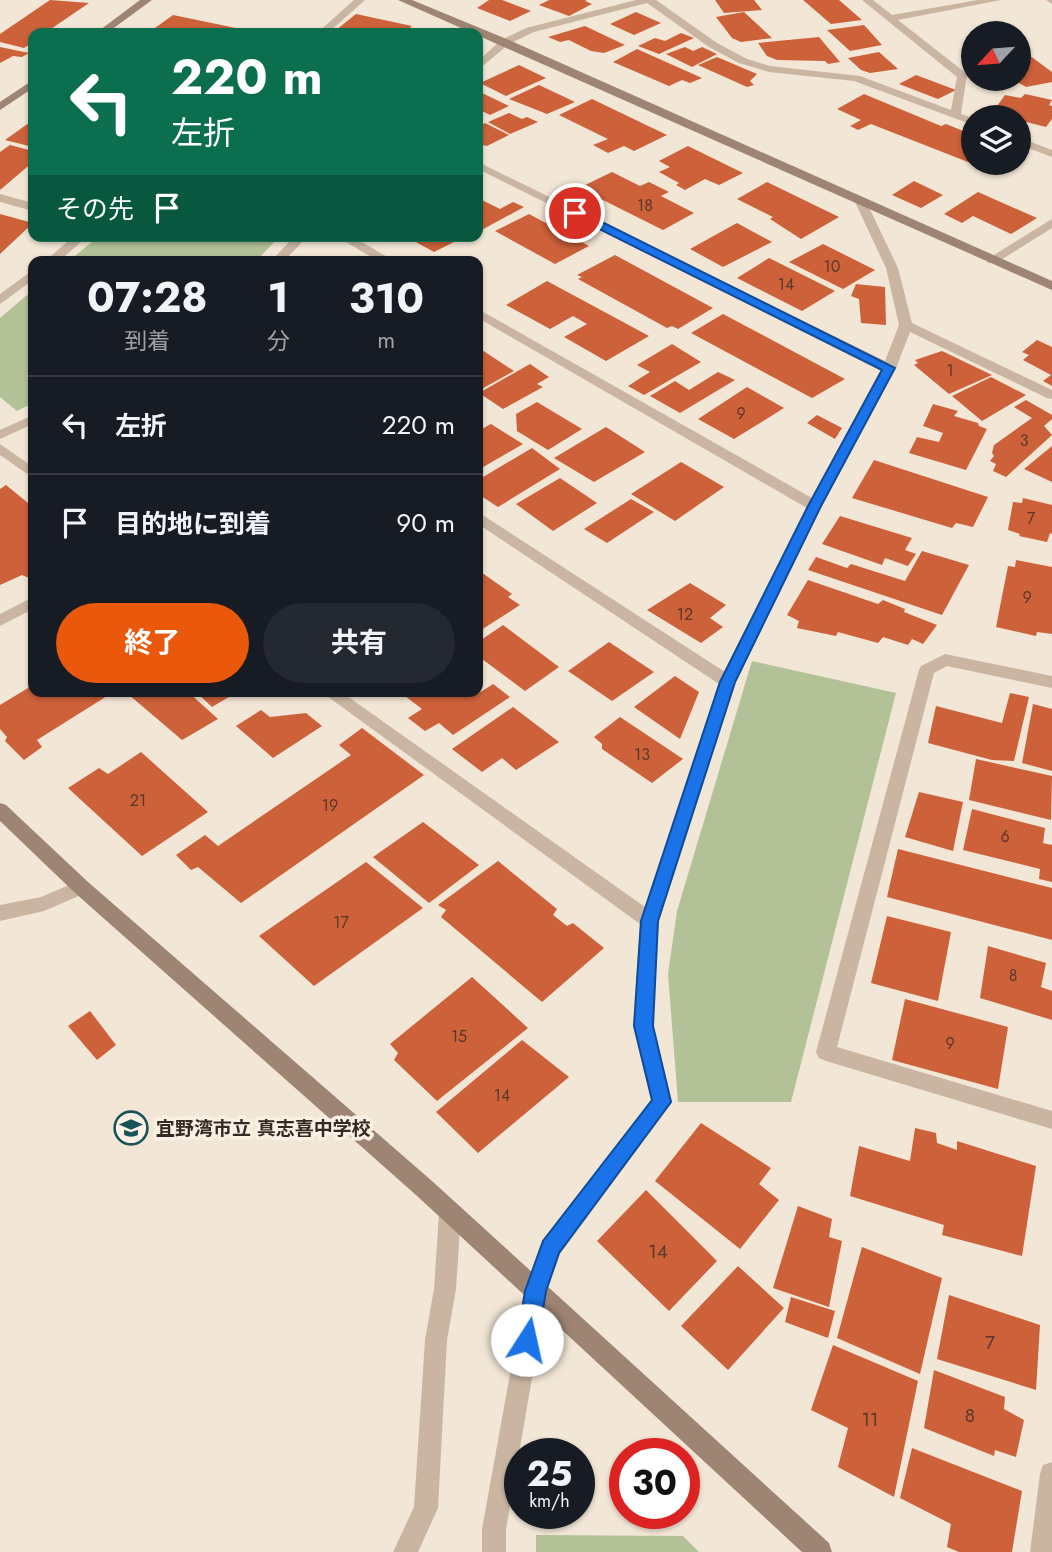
<!DOCTYPE html>
<html lang="ja">
<head>
<meta charset="utf-8">
<style>
  body { margin:0; font-family:Jost,"Noto Sans JP",sans-serif; background:#242831; color:#f1f3f6; height:100vh; display:flex; flex-direction:column; font-size:26px; white-space:nowrap }
  * { box-sizing:border-box; margin:0 }
  p { font-size:23px; color:#9ea1a6 }
  .icon { flex:none; width:38px; height:38px; fill:none; stroke:currentColor; stroke-width:2; stroke-linecap:round; stroke-linejoin:round }
  .map { position:relative; flex:1; overflow:hidden }
  .drawer { position:absolute; left:28px; top:256px; width:455px; height:441px; display:flex; flex-direction:column; background:#171b24; border-radius:14px; box-shadow:0 2px 5px #0004 }
  .drawer>* { flex:none }
  .guide { position:absolute; left:28px; top:28px; width:455px; height:214px; border-radius:14px; box-shadow:0 2px 5px #0004; background:#0b6e4f; color:#fff; overflow:hidden }
  .needle { width:46px; rotate:244deg }
  .buttons { position:absolute; left:961px; top:21px; display:grid; gap:14px }
  .buttons a { display:grid; place-items:center; width:70px; height:70px; border-radius:50%; background:#171b24; box-shadow:0 2px 5px #0004; font-size:35px }
  .speed { position:absolute; left:504px; top:1438px; display:flex; gap:14px; font-size:35px; font-weight:700; text-align:center }
  .speed>* { display:grid; place-content:center; width:91px; height:91px; border-radius:50%; background:#171b24; box-shadow:0 2px 5px #0004; line-height:1 }
  .speed small { font-size:18px; font-weight:400 }
  .speed .limit { border:10px solid #d22; background:#fff; color:#111 }
  .pin { position:absolute; display:grid; place-items:center; width:60px; height:60px; color:#fff; margin:-30px; border:4px solid #fff; border-radius:50%; box-shadow:0 2px 7px #0007 }
  .me { position:absolute; width:77px; margin:-38px; rotate:10deg; stroke-linejoin:round; filter:drop-shadow(0 0 5px #0008) }
  .turn { display:flex; align-items:center; gap:24px; height:147px; padding:0 28px; font-size:32px }
  .turn .icon { width:91px; height:91px; stroke-width:2.5 }
  .turn b { display:block; font-size:49px; line-height:60px }
  .then { display:flex; align-items:center; height:66px; padding:0 28px; background:#0003; gap:14px; font-size:26px }
  .eta { display:flex; justify-content:space-evenly; align-items:center; height:119px; text-align:center }
  .eta b { font-size:42px; font-weight:700; line-height:49px }
  .primary-button { display:flex; gap:14px; margin-top:auto; padding:14px 28px }
  .primary-button a { flex:1; height:80px; border-radius:42px; background:#ea580c; color:#fff; font-size:28px; font-weight:700; line-height:80px; text-align:center }
  .primary-button a+a { background:#242831; color:#f1f3f6 }
  ul { padding:0; list-style:none }
  li { display:flex; align-items:center; gap:21px; height:98px; padding:0 28px; border-top:2px solid #363941 }
  li div { flex:1 }
  li b { display:block; font-size:26px }
  li em { font-style:normal }
  .map>svg:first-child { display:block }
</style>
</head>
<body>
<div class="map">
<svg width="1052" height="1552" viewBox="0 0 1052 1552">
  <rect width="100%" height="100%" fill="#f2e6d6"/>
  <g fill="#b2c196">
    <polygon points="99,236 280,236 256,261 69,261"/>
    <polygon points="33,290 33,403 17,411 0,397 0,318"/>
    <polygon points="752,661 896,693 791,1102 678,1102 668,974 677,911"/>
    <polygon points="536,1535 683,1536 699,1552 536,1552"/>
  </g>
  <g fill="#cd613a">
    <polygon points="50,0 89,3 45,33 33,33 33,42 24,48 0,42 0,34"/>
    <polygon points="489,0 502,0 531,11 510,21 477,8"/>
    <polygon points="549,0 587,0 585,1 592,4 569,16 539,5"/>
    <polygon points="715,0 754,0 762,10 724,13"/>
    <polygon points="803,0 839,0 862,20 831,24"/>
    <polygon points="636,12 661,23 634,35 610,24"/>
    <polygon points="744,12 772,38 741,42 732,38 716,17"/>
    <polygon points="356,14 412,26 405,33 354,33 336,30"/>
    <polygon points="173,15 255,32 255,33 148,33"/>
    <polygon points="864,25 882,45 850,51 827,30"/>
    <polygon points="585,26 625,45 604,53 591,51 569,40 560,42 548,37"/>
    <polygon points="681,33 694,38 659,54 638,46 655,38 665,41"/>
    <polygon points="819,37 840,62 828,64 825,61 777,60 767,56 758,43"/>
    <polygon points="0,47 29,53 22,57 13,56 0,63"/>
    <polygon points="685,47 693,51 702,47 717,54 692,67 666,54"/>
    <polygon points="1018,47 1052,72 1052,82 1026,87 1012,79 1018,79"/>
    <polygon points="637,49 702,78 690,83 682,80 669,86 613,62"/>
    <polygon points="879,52 898,69 870,73 861,70 848,58"/>
    <polygon points="717,57 757,74 750,81 754,85 747,87 698,65"/>
    <polygon points="519,65 546,78 506,96 480,83"/>
    <polygon points="916,75 956,90 938,99 899,84"/>
    <polygon points="539,85 575,102 547,114 509,99"/>
    <polygon points="482,93 509,106 490,115 478,109 478,95"/>
    <polygon points="864,94 941,126 946,124 973,135 973,164 871,124 858,130 850,126 861,120 837,109"/>
    <polygon points="1025,94 1052,100 1049,105 1052,106 1052,119 1046,127 1018,120 1018,117 992,113 1005,95 1021,98"/>
    <polygon points="592,99 667,135 634,151 624,146 608,153 593,145 608,139 559,115"/>
    <polygon points="509,113 522,119 527,117 538,122 510,134 488,122"/>
    <polygon points="33,120 33,147 5,140"/>
    <polygon points="485,123 509,135 487,146 478,144 478,127"/>
    <polygon points="10,145 33,151 33,162 0,190 0,152"/>
    <polygon points="688,146 743,173 719,185 705,179 685,190 676,185 679,183 659,172 670,167 659,161"/>
    <polygon points="612,172 640,186 649,182 669,192 661,196 694,213 663,230 579,188"/>
    <polygon points="914,181 943,195 921,208 892,195"/>
    <polygon points="767,182 839,217 801,239 770,219 773,217 737,199"/>
    <polygon points="978,192 1037,218 1011,234 973,216 962,223 944,214"/>
    <polygon points="478,198 500,209 513,202 524,207 478,232"/>
    <polygon points="0,214 33,223 0,254"/>
    <polygon points="529,214 589,246 555,264 495,231"/>
    <polygon points="737,223 772,242 723,267 690,249"/>
    <polygon points="405,236 466,236 434,252"/>
    <polygon points="823,244 875,270 843,289 789,262"/>
    <polygon points="615,255 713,308 678,329 672,326 667,328 578,279 582,277 577,275"/>
    <polygon points="769,258 835,291 802,311 737,278"/>
    <polygon points="547,281 649,336 606,361 564,337 587,324 573,316 550,329 506,305"/>
    <polygon points="856,284 885,287 886,325 861,323 859,299 851,296"/>
    <polygon points="723,314 845,379 812,398 691,333"/>
    <polygon points="1037,340 1052,347 1052,386 1043,381 1051,375 1023,360 1029,355 1022,352"/>
    <polygon points="672,344 701,362 644,395 628,386 650,372 637,365"/>
    <polygon points="482,350 514,371 478,391 478,353"/>
    <polygon points="942,351 992,375 949,394 914,365 918,363 915,360"/>
    <polygon points="530,364 549,377 537,384 543,387 503,409 479,393"/>
    <polygon points="718,372 735,380 680,413 650,396 675,381 689,390"/>
    <polygon points="991,377 1026,395 982,421 952,396"/>
    <polygon points="747,387 784,408 734,439 698,419"/>
    <polygon points="1026,400 1052,415 1052,419 1044,426 1052,435 1006,477 993,471 996,464 990,461 994,456 992,453 994,445 1032,418 1014,407"/>
    <polygon points="537,402 582,429 548,450 517,431 516,414"/>
    <polygon points="933,404 958,411 954,416 978,423 979,426 987,429 966,470 909,453 917,437 939,442 943,433 923,426"/>
    <polygon points="817,415 842,428 835,439 807,423"/>
    <polygon points="491,424 523,444 478,470 478,431"/>
    <polygon points="606,427 645,452 594,482 554,458"/>
    <polygon points="1052,446 1052,482 1024,469"/>
    <polygon points="532,448 560,469 498,507 478,494 478,480"/>
    <polygon points="874,460 988,497 973,527 956,523 952,528 852,498"/>
    <polygon points="681,462 724,487 675,521 631,494"/>
    <polygon points="560,478 597,503 553,531 516,504"/>
    <polygon points="6,485 33,507 33,576 29,578 22,575 0,585 0,489"/>
    <polygon points="1023,498 1052,505 1052,534 1050,533 1047,542 1019,536 1020,534 1008,530 1013,502 1022,503"/>
    <polygon points="631,499 654,512 607,543 584,529"/>
    <polygon points="840,516 912,538 905,550 916,554 908,566 885,558 882,565 822,544"/>
    <polygon points="922,551 969,565 942,615 808,570 816,557 847,568 851,564 905,581"/>
    <polygon points="1016,560 1052,567 1052,634 1037,632 1036,636 996,627 1008,566 1015,567"/>
    <polygon points="478,570 512,594 508,597 520,605 478,632"/>
    <polygon points="808,580 878,604 883,600 905,609 904,612 937,625 923,644 912,639 908,645 883,637 878,643 838,632 836,636 797,628 799,621 787,615"/>
    <polygon points="690,583 726,605 710,618 723,627 701,643 647,610"/>
    <polygon points="503,625 559,667 525,691 478,656 478,642"/>
    <polygon points="609,642 654,672 612,701 568,671"/>
    <polygon points="675,676 699,692 680,739 634,707"/>
    <polygon points="493,684 510,697 453,735 439,723 425,731 408,718 422,709 405,696 411,691 472,691 476,695"/>
    <polygon points="33,685 33,691 115,691 37,740 42,747 24,760 5,741 7,737 0,729 0,705"/>
    <polygon points="132,691 187,691 218,719 182,740 128,694"/>
    <polygon points="195,691 239,691 212,707"/>
    <polygon points="1010,693 1029,697 1014,761 992,760 928,743 936,706 1002,723"/>
    <polygon points="1033,704 1052,709 1052,771 1022,763"/>
    <polygon points="513,707 559,742 516,770 502,758 482,772 452,749"/>
    <polygon points="261,710 270,717 306,713 322,726 273,758 236,726"/>
    <polygon points="620,717 683,759 652,783 602,749 602,744 594,737"/>
    <polygon points="362,728 424,775 241,903 198,867 191,870 176,855 205,835 218,846 351,755 339,745"/>
    <polygon points="141,752 208,812 142,856 68,788 99,768 108,774"/>
    <polygon points="976,759 1052,776 1051,820 969,800"/>
    <polygon points="919,792 963,802 953,851 905,837"/>
    <polygon points="972,809 1045,828 1043,843 1052,845 1052,882 1039,879 1040,869 963,850"/>
    <polygon points="423,822 479,865 429,903 373,857"/>
    <polygon points="898,849 1052,888 1052,940 887,897"/>
    <polygon points="498,861 557,909 553,915 567,926 573,923 604,948 542,1002 441,917 446,910 438,905"/>
    <polygon points="366,862 423,908 314,986 259,936"/>
    <polygon points="887,916 951,932 938,1001 871,983"/>
    <polygon points="988,946 1046,963 1041,987 1052,991 1052,1020 980,998"/>
    <polygon points="472,977 528,1028 437,1101 394,1060 398,1053 390,1044"/>
    <polygon points="905,999 1008,1027 998,1089 892,1060"/>
    <polygon points="90,1011 116,1045 97,1060 68,1026"/>
    <polygon points="522,1040 569,1077 478,1153 436,1112"/>
    <polygon points="701,1123 771,1168 759,1184 779,1200 740,1249 655,1181"/>
    <polygon points="915,1128 936,1133 937,1143 957,1150 957,1141 1036,1166 1022,1256 942,1235 944,1225 850,1196 859,1146 910,1161"/>
    <polygon points="646,1190 717,1261 669,1311 597,1241"/>
    <polygon points="798,1206 832,1219 829,1237 842,1241 829,1307 773,1288"/>
    <polygon points="862,1247 942,1278 920,1374 837,1338"/>
    <polygon points="738,1266 784,1308 728,1370 681,1326"/>
    <polygon points="949,1295 1040,1325 1036,1390 937,1359"/>
    <polygon points="791,1297 835,1311 828,1338 785,1322"/>
    <polygon points="833,1345 918,1381 894,1497 838,1467 848,1428 811,1410"/>
    <polygon points="934,1370 1005,1397 1004,1409 1024,1420 1016,1457 995,1450 994,1456 924,1428"/>
    <polygon points="912,1448 1022,1491 1012,1552 959,1552 947,1547 951,1524 900,1498"/>
  </g>
  <g fill="none" stroke-linecap="round" stroke-linejoin="round">
    <polygon fill="#cab5a2" fill-rule="evenodd" points="450,1204 458,1207 461,1214 456,1289 447,1340 438,1508 418,1552 393,1552 414,1507 425,1340 434,1289 439,1214 442,1207"/>
    <g fill="#cab5a2" fill-rule="evenodd">
      <polygon points="354,0 365,0 328,33 317,33"/>
      <polygon points="636,0 656,0 717,43 747,59 770,66 860,76 951,110 957,77 862,0 873,0 892,15 978,0 1001,0 898,20 967,74 961,114 973,118 973,125 854,81 769,72 739,63 709,47 647,3 534,32 509,44 478,70 478,61 501,40 526,28"/>
      <polygon points="1046,0 1052,0 1052,4"/>
      <polygon points="1018,137 1052,150 1052,157 1018,144"/>
      <polygon points="478,162 885,361 899,325 886,268 855,202 865,199 898,268 912,323 1052,390 1052,399 1047,398 910,332 896,368 822,506 736,682 659,921 653,1025 672,1102 560,1254 547,1291 506,1529 506,1552 482,1552 482,1529 525,1291 540,1248 651,1100 633,1025 640,924 320,691 340,691 645,907 719,684 478,524 478,512 725,672 807,508 478,318 478,309 812,498 881,369 478,169"/>
      <polygon points="0,194 33,203 33,211 0,202"/>
      <polygon points="1052,219 1052,228 996,263 988,263 986,260"/>
      <polygon points="74,236 88,236 59,261 45,261"/>
      <polygon points="295,236 308,236 284,261 271,261"/>
      <polygon points="336,236 352,236 394,261 378,261"/>
      <polygon points="33,270 33,280 0,304 0,294"/>
      <polygon points="33,415 33,424 0,439 0,430"/>
      <polygon points="0,444 33,467 33,478 0,455"/>
      <polygon points="33,597 33,609 0,626 0,614"/>
      <polygon points="945,654 1052,676 1052,688 947,666 934,673 837,1047 1052,1111 1052,1129 826,1061 819,1058 816,1052 919,670 921,666"/>
      <polygon points="81,880 88,882 90,887 88,892 44,911 0,921 0,905 41,897"/>
      <polygon points="1052,1462 1052,1552 1030,1552 1040,1474 1043,1465"/>
    </g>
    <g fill="#9e8473" fill-rule="evenodd">
      <polygon points="140,0 152,0 107,33 96,33"/>
      <polygon points="398,0 412,0 509,40 1052,281 1052,290"/>
      <polygon points="33,80 33,88 0,110 0,102"/>
      <polygon points="0,803 6,805 88,882 432,1181 829,1543 832,1552 802,1552 416,1195 74,892 0,821"/>
    </g>
  </g>
  <polygon fill="#1a73e8" stroke="#114b97" stroke-width="2" points="571,210 578,210 895,368 821,506 735,682 658,921 653,1026 671,1102 559,1253 546,1291 538,1340 534,1347 527,1350 520,1347 517,1340 525,1291 543,1241 652,1100 634,1026 641,921 720,682 808,506 882,370 571,215"/>
  <defs>
    <symbol id="school-ring" viewBox="-11 -11 22 22"><circle r="9.5" fill="#faf0e3" stroke="#195258" stroke-width="1.5"/><path d="M0-5L7-2L0 1L-7-2ZM-4 1L0 2.5L4 1V4Q0 6-4 4Z" fill="#195258"/></symbol>
  </defs>
  <g fill-rule="evenodd">
    <use href="#school-ring" x="112" y="1109" width="38" height="38"/>
  </g>
  <g text-anchor="middle" stroke-width="7" stroke-linejoin="round" paint-order="stroke">
    <g font-size="16" fill="#5a382a">
      <text x="645" y="211">18</text>
      <text x="832" y="272">10</text>
      <text x="786" y="290">14</text>
      <text x="950" y="376">1</text>
      <text x="741" y="419">9</text>
      <text x="1024" y="446">3</text>
      <text x="1031" y="524">7</text>
      <text x="1027" y="603">9</text>
      <text x="685" y="620">12</text>
      <text x="642" y="760">13</text>
      <text x="138" y="806">21</text>
      <text x="330" y="811">19</text>
      <text x="1005" y="842">6</text>
      <text x="341" y="928">17</text>
      <text x="1013" y="981">8</text>
      <text x="459" y="1042">15</text>
      <text x="950" y="1049">9</text>
      <text x="502" y="1101">14</text>
    </g>
    <g font-size="19" font-weight="bold" fill="#342a25" stroke="#faf0e3" text-anchor="start">
      <text x="156" y="1135">宜野湾市立 真志喜中学校</text>
    </g>
    <g font-size="19" fill="#5a382a">
      <text x="658" y="1258">14</text>
      <text x="990" y="1349">7</text>
      <text x="970" y="1422">8</text>
      <text x="870" y="1426">11</text>
    </g>
  </g>
</svg>
<div class="buttons">
<a><svg class="needle" viewBox="-14 -14 28 28"><path d="M0-13l5 13h-10z" fill="#e53935"/><path d="M0 13l5-13h-10z" fill="#9ea1a6"/></svg></a>
<a><svg class="icon" aria-label="layers" viewBox="0 0 24 24"><path d="M12 4l9 5-9 5-9-5zM3 14l9 5 9-5"/></svg></a>
</div>
<div class="speed"><div>25<small>km/h</small></div><div class="limit">30</div></div>
<div class="pin" style="left:575px;top:213px;background:#d93025"><svg class="icon" aria-label="arrive" viewBox="0 0 24 24"><path d="M6 21V4h12l-3 4 3 4H6"/></svg></div>
<svg class="me" style="left:527px;top:1340px" viewBox="-20 -20 40 40"><circle r="19" fill="#fff"/><path d="M0-13L10 11 0 6-10 11z" fill="#1a73e8"/></svg>
<div class="guide">
<div class="turn"><svg class="icon" aria-label="left" viewBox="0 0 24 24"><path d="M17 20v-9H6M10 6l-5 5 5 5"/></svg><div><b>220 m</b>左折</div></div>
<div class="then">その先<svg class="icon" aria-label="arrive" viewBox="0 0 24 24"><path d="M6 21V4h12l-3 4 3 4H6"/></svg></div>
</div>
<section class="drawer">
<div class="eta">
<div><b>07:28</b><p>到着</p></div>
<div><b>1</b><p>分</p></div>
<div><b>310</b><p>m</p></div>
</div>
<ul>
<li><svg class="icon" aria-label="left" viewBox="0 0 24 24"><path d="M17 20v-9H6M10 6l-5 5 5 5"/></svg><div><b>左折</b></div><em>220 m</em></li>
<li><svg class="icon" aria-label="arrive" viewBox="0 0 24 24"><path d="M6 21V4h12l-3 4 3 4H6"/></svg><div><b>目的地に到着</b></div><em>90 m</em></li>
</ul>
<div class="primary-button"><a>終了</a><a>共有</a></div>
</section>
</div>
</body>
</html>
